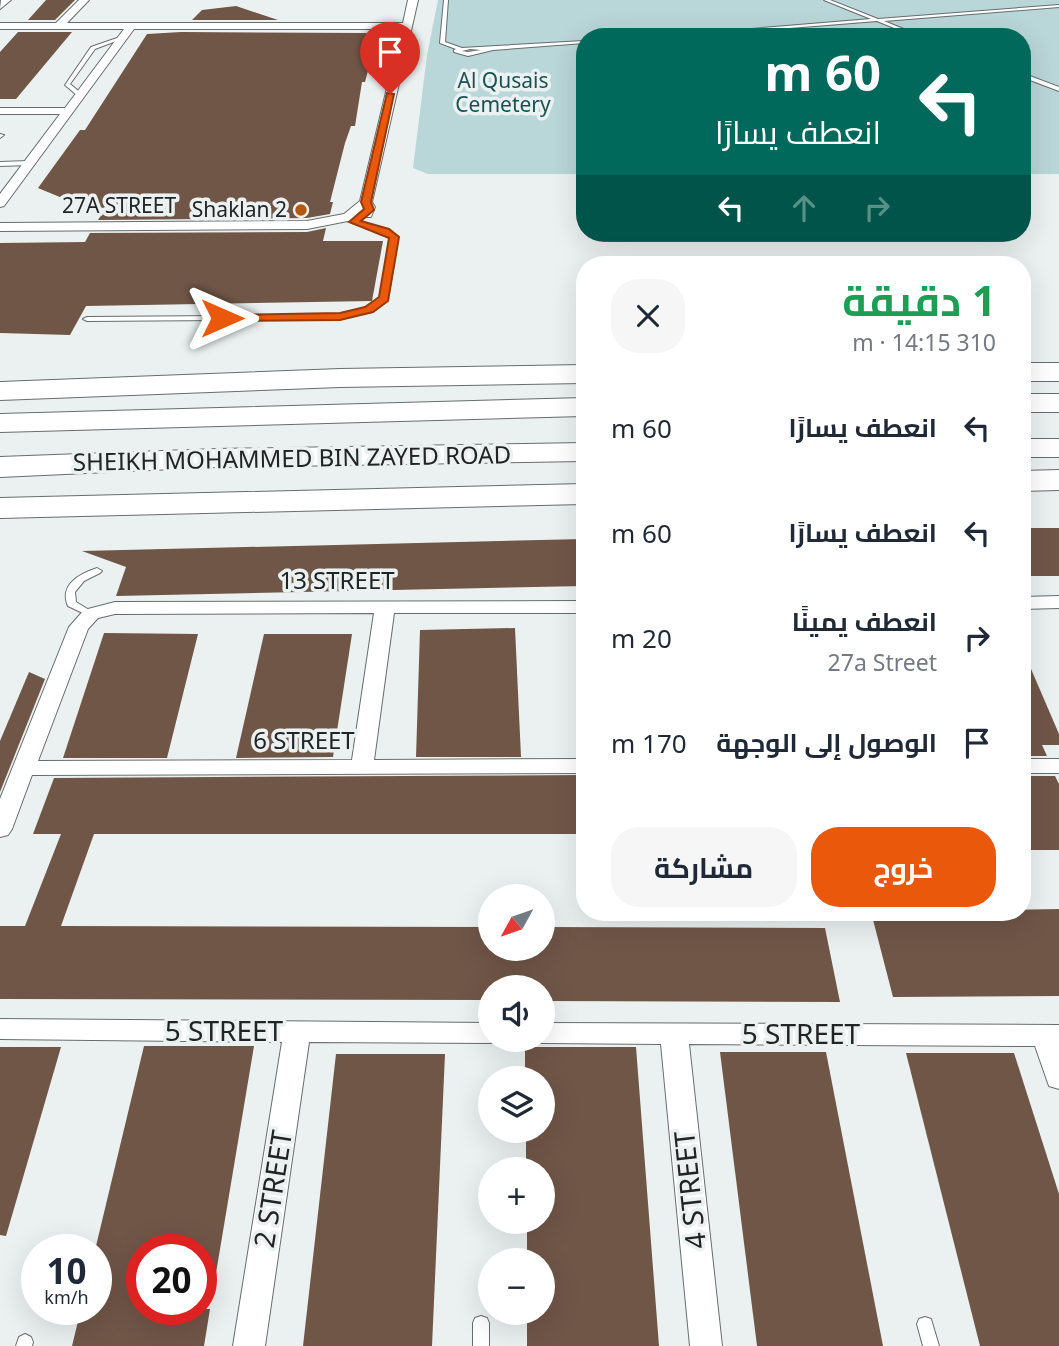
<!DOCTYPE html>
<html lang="ar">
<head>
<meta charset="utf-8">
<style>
  body { margin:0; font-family:"Noto Sans",Cairo,sans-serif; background:#f6f6f7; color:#1f2937; direction:rtl; height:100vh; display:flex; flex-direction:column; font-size:26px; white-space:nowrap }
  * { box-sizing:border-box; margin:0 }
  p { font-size:23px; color:#747a83 }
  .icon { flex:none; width:38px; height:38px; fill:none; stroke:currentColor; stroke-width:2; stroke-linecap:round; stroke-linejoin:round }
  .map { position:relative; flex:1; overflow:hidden; direction:ltr }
  .drawer { position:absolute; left:576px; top:256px; width:455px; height:665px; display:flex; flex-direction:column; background:#fff; border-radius:28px; box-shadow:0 7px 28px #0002; direction:rtl }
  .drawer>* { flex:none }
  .guide { position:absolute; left:576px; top:28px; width:455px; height:214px; border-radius:28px; box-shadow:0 7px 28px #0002; direction:rtl; background:#00695c; color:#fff; overflow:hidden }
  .needle { width:46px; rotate:230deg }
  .fabs { position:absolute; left:478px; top:884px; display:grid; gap:14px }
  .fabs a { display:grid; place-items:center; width:77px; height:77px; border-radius:50%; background:#fff; box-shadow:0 7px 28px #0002; font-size:35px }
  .speed { position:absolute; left:21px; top:1234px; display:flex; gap:14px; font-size:35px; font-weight:700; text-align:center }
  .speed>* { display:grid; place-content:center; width:91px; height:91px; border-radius:50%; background:#fff; box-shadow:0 7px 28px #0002; line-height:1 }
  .speed small { font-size:18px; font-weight:400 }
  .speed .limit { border:10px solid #d22; background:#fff; color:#111 }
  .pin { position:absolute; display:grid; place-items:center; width:60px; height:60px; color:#fff; margin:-72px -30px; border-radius:50% 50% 50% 0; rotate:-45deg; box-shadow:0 0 7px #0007 }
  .pin .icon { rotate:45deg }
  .me { position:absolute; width:77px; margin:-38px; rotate:90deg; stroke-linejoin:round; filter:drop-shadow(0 0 5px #0008) }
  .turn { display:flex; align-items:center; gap:24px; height:147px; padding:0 35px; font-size:32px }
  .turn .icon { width:91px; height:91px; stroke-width:2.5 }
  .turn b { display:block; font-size:49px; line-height:60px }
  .lanes { display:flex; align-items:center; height:66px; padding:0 35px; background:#0003; justify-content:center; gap:35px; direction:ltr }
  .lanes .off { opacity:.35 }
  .round { display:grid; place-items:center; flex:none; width:74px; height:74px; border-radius:28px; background:#f6f6f7 }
  .overview { display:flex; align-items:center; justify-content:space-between; height:119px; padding:0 35px }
  h1 { font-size:42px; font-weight:700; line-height:52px; color:#1e9e55 }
  .button { display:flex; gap:14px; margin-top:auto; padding:14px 35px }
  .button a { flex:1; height:80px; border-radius:28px; background:#ea580c; color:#fff; font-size:28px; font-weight:700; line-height:80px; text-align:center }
  .button a+a { background:#f6f6f7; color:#1f2937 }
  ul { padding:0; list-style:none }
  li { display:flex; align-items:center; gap:21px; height:105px; padding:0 35px }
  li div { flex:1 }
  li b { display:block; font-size:26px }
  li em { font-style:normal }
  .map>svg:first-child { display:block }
</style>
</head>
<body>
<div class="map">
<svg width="1059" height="1346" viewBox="0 0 1059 1346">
  <rect width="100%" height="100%" fill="#ebf1f1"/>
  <polygon fill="#b9d6d8" points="438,0 1059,0 1059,174 1022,174 1022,37 584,37 584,174 428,174 413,168 427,55"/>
  <g fill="#705647">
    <polygon points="46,0 75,0 55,20 28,20"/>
    <polygon points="236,6 278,20 192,20 202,10"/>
    <polygon points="18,32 72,32 16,99 0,99 0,52"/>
    <polygon points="181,32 365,33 377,36 365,82 362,82 355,126 351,126 345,143 330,202 333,202 330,214 307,218 98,220 105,209 76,197 67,200 38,188 80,130 85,130 147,34"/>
    <polygon points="326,228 323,241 383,241 372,301 86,306 70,335 0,333 0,243 85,242 90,233 307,232"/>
    <rect x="1022" y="528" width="37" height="48"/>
    <polygon points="584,539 584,586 116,596 126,567 82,551"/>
    <polygon points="515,628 521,757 416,757 420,630"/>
    <polygon points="104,633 198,634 167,758 63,758"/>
    <polygon points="264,634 352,634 333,757 236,758"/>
    <polygon points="1022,648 1059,734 1059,745 1042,745 1047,756 1022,756"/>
    <polygon points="29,672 45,679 0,792 0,741"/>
    <polygon points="584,775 584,834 94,834 61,926 490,927 490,948 542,948 542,927 825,928 840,1002 542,1001 542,987 490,987 490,1000 0,999 0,926 25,926 61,834 33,834 54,778"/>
    <polygon points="1022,776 1055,776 1059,784 1059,850 1022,850"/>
    <polygon points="1059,909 1059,996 893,997 871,912"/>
    <polygon points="144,1046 254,1046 213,1291 201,1290 201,1250 142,1250 142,1309 210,1309 204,1346 72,1346 81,1309 96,1309 96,1246"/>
    <polygon points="0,1047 61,1047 6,1236 0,1235"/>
    <polygon points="525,1047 636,1047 659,1346 527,1346 527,1312 542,1312 542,1260 527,1260 527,1222 542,1222 542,1169 526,1169 526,1130 542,1130 542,1078 525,1078"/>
    <polygon points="720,1052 826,1052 883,1346 757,1346"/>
    <polygon points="906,1053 1014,1053 1059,1194 1059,1346 980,1346"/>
    <polygon points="336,1054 445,1054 432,1346 303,1346"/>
  </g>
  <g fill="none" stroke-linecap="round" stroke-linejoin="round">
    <defs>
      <g id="service">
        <path d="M444,0H448L445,42L462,48L584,41V43L493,50L468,56L454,52V50L456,49L440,43ZM470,49L481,50L468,52L462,51Z"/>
        <polygon points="824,0 830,0 878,19 1059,5 1059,7 884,21 923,37 916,37 877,21 679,37 655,37 871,19"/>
        <polygon points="120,37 124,38 95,49 70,84 82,94 82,96 78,96 65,85 91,47"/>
        <polygon points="1022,73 1059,87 1059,91 1022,77"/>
        <polygon points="0,134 4,135 0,138"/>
        <polygon points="0,162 29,161 32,163 29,165 0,166"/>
        <polygon points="354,220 387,230 398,239 388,299 372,312 340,319 87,321 83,319 87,317 340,315 366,308 381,298 392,240 383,232 352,223 352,221"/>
        <path d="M97,568L102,571L100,573L84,581L75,592L76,602L96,614L91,617L68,606C59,585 79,574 97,568Z"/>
        <polygon points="481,1316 487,1318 489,1323 489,1346 473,1346 473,1323 475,1318"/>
        <polygon points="925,1317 931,1319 939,1346 923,1346 917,1324 919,1319"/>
        <polygon points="25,1334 31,1337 33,1342 32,1346 16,1346 19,1337"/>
      </g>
      <g id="minor">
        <polygon points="11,0 0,9 1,0"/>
        <polygon points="79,0 89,0 67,23 403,23 408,0 418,0 372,202 375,207 371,217 361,217 360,214 353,220 307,229 0,231 0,223 307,221 344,214 360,201 401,29 134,29 4,206 0,207 0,194 60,114 0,114 0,108 65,108 124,29 0,29 0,23 56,23"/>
        <polygon points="1059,596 1059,608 1022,609 1022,597"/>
        <path d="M584,601V613H394L374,760L584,759V773L32,775L12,829L8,835L0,837V799L69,627L84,610L115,602ZM374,613L352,760L38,761L88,629L98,618L115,614Z"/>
        <rect x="1022" y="759" width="37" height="14"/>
        <polygon points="0,1019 490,1023 490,1040 500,1040 490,1043 309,1042 265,1346 233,1346 282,1042 0,1039"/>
        <polygon points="542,1023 1059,1025 1059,1089 1049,1086 1035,1046 689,1044 722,1346 690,1346 661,1044 542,1043 532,1040 542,1040"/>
      </g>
      <g id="motorway">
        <rect x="1022" y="363" width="37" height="18"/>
        <polygon points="584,365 584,383 340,387 0,400 0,382 340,369"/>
        <rect x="1022" y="394" width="37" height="18"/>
        <polygon points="584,398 584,416 0,432 0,414"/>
        <rect x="1022" y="439" width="37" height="18"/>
        <polygon points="584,443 584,461 217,467 0,477 0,457 217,449"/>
        <polygon points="1059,470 1059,490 1022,491 1022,471"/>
        <polygon points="584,484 584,504 0,518 0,498"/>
      </g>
    </defs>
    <use href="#service" stroke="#676d6d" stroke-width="2"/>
    <use href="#minor" stroke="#676d6d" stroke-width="2"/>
    <use href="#motorway" stroke="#676d6d" stroke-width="2"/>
    <use href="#service" fill="#fff" fill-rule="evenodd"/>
    <use href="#minor" fill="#fff" fill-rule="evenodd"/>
    <use href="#motorway" fill="#fff" fill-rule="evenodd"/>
  </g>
  <polygon fill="#ea580c" stroke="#983908" stroke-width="2" points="387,93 394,94 371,202 374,210 361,221 389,229 399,237 388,301 373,312 340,320 218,321 216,318 222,315 340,313 365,307 379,297 389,238 349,222 364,209 361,202"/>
  <circle fill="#b6570c" stroke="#ebf1f1" stroke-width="2.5" cx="301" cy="210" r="7"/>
  <g text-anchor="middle" stroke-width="7" stroke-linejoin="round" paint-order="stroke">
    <g font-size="21" fill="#195255" stroke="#ebf1f1">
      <text x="503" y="88">Al Qusais<tspan x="503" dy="24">Cemetery</tspan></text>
    </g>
    <g font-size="21" fill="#212424" stroke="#ebf1f1">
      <text x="119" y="213">27A STREET</text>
    </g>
    <g font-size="21" fill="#212424" stroke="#ebf1f1" text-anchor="end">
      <text x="287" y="217">Shaklan 2</text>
    </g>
    <g font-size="24" fill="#212424" stroke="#ebf1f1">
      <text transform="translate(292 459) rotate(-1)" y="8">SHEIKH MOHAMMED BIN ZAYED ROAD</text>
      <text x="337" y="589">13 STREET</text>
      <text x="304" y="749">6 STREET</text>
    </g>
    <g font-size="28" fill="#212424" stroke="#ebf1f1">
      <text x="224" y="1041">5 STREET</text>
      <text x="801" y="1044">5 STREET</text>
      <text transform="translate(273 1189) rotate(-81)" y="10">2 STREET</text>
      <text transform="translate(690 1190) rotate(-96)" y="10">4 STREET</text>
    </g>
  </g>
</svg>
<div class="fabs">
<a><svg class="needle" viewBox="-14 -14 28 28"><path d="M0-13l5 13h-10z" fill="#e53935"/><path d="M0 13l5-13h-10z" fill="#747a83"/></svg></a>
<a><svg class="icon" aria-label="sound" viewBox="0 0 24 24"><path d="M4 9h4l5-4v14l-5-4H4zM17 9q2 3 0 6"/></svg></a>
<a><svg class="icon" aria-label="layers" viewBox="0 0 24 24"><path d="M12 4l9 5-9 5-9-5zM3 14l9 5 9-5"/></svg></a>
<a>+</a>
<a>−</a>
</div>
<div class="speed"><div>10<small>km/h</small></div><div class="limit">20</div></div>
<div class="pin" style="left:390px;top:94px;background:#d93025"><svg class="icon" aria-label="arrive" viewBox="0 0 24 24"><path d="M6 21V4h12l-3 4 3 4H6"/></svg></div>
<svg class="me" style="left:222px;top:318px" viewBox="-20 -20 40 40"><path d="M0-17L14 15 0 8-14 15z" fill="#ea580c" stroke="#fff" stroke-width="4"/></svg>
<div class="guide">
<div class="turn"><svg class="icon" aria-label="left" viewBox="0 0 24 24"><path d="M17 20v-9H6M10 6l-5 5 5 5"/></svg><div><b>60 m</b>انعطف يسارًا</div></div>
<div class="lanes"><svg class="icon" aria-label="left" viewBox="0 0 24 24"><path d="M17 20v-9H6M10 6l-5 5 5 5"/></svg><svg class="icon off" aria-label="ahead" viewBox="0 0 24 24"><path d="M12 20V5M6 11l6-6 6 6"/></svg><svg class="icon off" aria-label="right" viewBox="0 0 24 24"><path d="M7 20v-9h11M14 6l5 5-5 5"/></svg></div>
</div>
<section class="drawer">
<div class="overview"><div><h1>1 دقيقة</h1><p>310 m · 14:15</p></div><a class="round"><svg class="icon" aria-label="close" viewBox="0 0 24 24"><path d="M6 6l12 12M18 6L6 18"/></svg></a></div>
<ul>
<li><svg class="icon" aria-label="left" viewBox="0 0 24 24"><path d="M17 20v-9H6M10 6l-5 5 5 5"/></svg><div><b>انعطف يسارًا</b></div><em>60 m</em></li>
<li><svg class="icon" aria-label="left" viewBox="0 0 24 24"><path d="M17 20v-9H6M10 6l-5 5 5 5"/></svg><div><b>انعطف يسارًا</b></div><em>60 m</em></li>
<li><svg class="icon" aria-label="right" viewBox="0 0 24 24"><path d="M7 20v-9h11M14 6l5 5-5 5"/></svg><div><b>انعطف يمينًا</b><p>27a Street</p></div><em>20 m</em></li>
<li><svg class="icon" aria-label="arrive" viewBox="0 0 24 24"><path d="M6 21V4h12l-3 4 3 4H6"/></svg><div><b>الوصول إلى الوجهة</b></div><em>170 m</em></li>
</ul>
<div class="button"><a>خروج</a><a>مشاركة</a></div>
</section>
</div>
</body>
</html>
